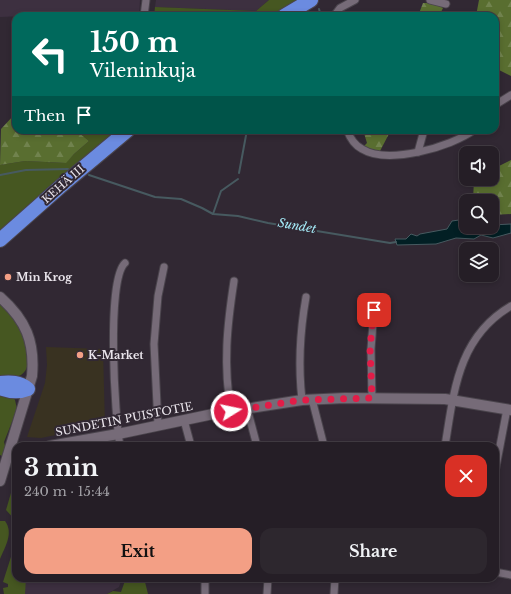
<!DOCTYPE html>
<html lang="en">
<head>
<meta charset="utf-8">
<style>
  body { margin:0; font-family:"Libre Baskerville",serif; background:#2d272e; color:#f1f3f6; height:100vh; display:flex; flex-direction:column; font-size:15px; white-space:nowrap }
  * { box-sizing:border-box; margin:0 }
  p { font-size:13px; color:#a3a2a7 }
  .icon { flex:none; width:22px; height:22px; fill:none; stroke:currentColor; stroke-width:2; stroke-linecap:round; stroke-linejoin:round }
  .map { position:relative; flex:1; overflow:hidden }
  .drawer { position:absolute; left:12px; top:442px; width:487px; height:140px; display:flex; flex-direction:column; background:#251e26; border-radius:12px; box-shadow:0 2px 6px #0003,0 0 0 1px #423c43 }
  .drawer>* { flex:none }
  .banner { position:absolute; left:12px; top:12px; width:487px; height:122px; border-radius:12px; box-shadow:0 2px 6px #0003,0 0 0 1px #423c43; background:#00695c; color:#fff; overflow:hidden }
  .fabs { position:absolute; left:459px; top:146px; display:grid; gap:8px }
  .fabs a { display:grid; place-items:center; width:40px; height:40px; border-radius:8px; background:#251e26; box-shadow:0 2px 6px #0003,0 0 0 1px #423c43; font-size:20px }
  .pin { position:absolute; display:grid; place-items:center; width:34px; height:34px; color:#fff; margin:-17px; border-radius:8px; box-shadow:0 2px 6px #0006 }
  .me { position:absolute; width:44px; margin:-22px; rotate:80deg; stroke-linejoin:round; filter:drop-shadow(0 0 3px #0008) }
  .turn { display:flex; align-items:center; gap:14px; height:84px; padding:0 12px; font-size:18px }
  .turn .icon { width:52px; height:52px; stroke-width:2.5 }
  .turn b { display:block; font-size:28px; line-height:34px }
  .then { display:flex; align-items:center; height:38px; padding:0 12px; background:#0003; gap:8px; font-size:15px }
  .round { display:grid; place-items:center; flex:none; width:42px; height:42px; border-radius:12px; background:#2d272e }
  .summary { display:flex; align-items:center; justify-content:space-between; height:68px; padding:0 12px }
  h1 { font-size:24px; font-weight:700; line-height:30px }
  .cta { display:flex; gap:8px; margin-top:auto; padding:8px 12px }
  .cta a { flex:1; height:46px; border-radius:12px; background:#f39f85; color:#111; font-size:16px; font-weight:700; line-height:46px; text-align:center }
  .cta a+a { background:#2d272e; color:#f1f3f6 }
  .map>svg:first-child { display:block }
</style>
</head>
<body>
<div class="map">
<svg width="511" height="594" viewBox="0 0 511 594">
  <defs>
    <pattern id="forest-firs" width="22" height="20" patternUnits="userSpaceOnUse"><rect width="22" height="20" fill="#596e30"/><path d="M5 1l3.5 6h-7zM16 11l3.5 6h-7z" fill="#71834e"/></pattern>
  </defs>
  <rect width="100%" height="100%" fill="#312833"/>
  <polygon fill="#393221" points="46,347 103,349 105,425 41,438 27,437 45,383 47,365"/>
  <g fill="#3d3040">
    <polygon points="0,0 140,0 139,16 51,16 50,15 0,17"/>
    <polygon points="156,0 269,0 256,11 155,7"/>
    <polygon points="23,578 122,578 119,587 107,594 20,594"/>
  </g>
  <g fill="#465721">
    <polygon points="269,0 300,0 274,16 154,16 155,7 256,11"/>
    <polygon points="72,130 120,130 0,234 0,165 25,161 65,163 74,154 89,141 78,132"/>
    <path d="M0,301C5,307 11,312 15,318C23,329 37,365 21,375C15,378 7,378 0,378Z"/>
    <polygon points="0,392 12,396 15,400 17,409 4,442 6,449 2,456 0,455"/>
    <polygon points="16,476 16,521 6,510"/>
    <path d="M0,521H5C14,533 5,547 0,559Z"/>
    <polygon points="16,541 16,578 26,578 25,594 4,594 3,588 8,587 8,584 3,582"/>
    <polygon points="126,578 128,578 131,581 139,581 142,578 144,578 148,594 107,594 113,591 121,592"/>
  </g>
  <g fill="url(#forest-firs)">
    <polygon points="479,0 511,0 511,76 495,68 495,16 476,16"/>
    <polygon points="423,3 434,3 443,8 439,16 418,16"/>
    <polygon points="14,111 16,111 16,130 72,130 78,132 89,141 74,154 66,163 25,161 0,165 1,129 14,115"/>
    <polygon points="363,130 391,130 380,151 375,151 364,146 367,143"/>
    <polygon points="511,160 511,214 492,215 492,201 473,201 474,179 492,179 492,166 497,167"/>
  </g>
  <polygon fill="#021f24" stroke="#475a60" points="459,220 466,224 466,227 492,227 492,225 511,224 511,233 493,238 481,235 474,239 456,238 436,244 397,245 395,239 406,239 411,234 417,236 420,234 447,229 452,221"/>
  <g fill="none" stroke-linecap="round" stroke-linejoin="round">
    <g stroke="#475a60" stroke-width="2">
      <polyline points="319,9 321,16"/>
      <polyline points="239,173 247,130"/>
      <polyline points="0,175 26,170 68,169"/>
      <polyline points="89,175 155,197 181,199 202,208 213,214 238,216 268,223 390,243 396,242"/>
      <polyline points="213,214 221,191 238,179"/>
    </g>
    <defs>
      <g id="street">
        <polyline points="430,0 446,4"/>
        <polyline points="144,16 146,0"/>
        <polyline points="334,16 340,8 355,0"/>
        <polyline points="495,105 511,95"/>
        <path d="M347,130C350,138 354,145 362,149C388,165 451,147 474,130"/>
        <polyline points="418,152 424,130"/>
        <polyline points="372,398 371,349 374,310"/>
        <polyline points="312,399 324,446"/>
        <path d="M302,400C298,365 300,331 306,297"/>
        <polyline points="247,408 257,446"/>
        <path d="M231,411C223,365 227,326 234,281"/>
        <polyline points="184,420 191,446"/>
        <polyline points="158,425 154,344 158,296 164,267"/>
        <path d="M120,446C115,418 106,280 125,263"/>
        <path d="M445,446C454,391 458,337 511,306"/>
        <polyline points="495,472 507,409"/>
        <polyline points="495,572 511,575"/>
        <polyline points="205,594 205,578"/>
        <polyline points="267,594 268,578"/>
        <polyline points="334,594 335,578"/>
      </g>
      <g id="secondary">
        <path d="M0,297C26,320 35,342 32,376L0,481"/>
        <polyline points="50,446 118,434 213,414 302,400 345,398 445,399 511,410"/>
      </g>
      <g id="highway">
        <polyline points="284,16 311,0"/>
        <polyline points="0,240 60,187 128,130"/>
        <path d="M0,383C11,382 19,382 28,389C18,393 10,392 0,388"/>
      </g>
    </defs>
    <use href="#street" stroke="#4a444c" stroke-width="9"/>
    <use href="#secondary" stroke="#4a444c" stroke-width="12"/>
    <use href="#highway" stroke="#4a444c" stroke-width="16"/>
    <use href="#street" stroke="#766b78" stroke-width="7"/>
    <use href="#secondary" stroke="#766b78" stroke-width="10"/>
    <use href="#highway" stroke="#6b8be0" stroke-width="14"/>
  </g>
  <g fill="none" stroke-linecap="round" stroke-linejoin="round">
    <polyline stroke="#e11d48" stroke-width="7" stroke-dasharray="0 12.6" points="231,411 302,400 372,398 370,348 374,310"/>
  </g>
  <g fill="#f39f85" stroke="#312833" stroke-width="1.5">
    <circle cx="8" cy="277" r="4"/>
    <circle cx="80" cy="355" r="4"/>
  </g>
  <g text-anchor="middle" stroke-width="4" stroke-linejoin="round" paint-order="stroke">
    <g font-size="11" fill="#e9e4eb" stroke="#312833">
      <text transform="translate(63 184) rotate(-41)" y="4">KEHÄ III</text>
      <text transform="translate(124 419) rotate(-11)" y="4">SUNDETIN PUISTOTIE</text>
    </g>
    <g font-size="11" font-weight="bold" fill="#e9e4eb" stroke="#312833" text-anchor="start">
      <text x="16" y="281">Min Krog</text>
      <text x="88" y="359">K-Market</text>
    </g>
    <g font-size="12" font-style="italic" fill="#a6edfa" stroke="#312833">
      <text transform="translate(297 226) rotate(10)" y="4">Sundet</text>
    </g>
  </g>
</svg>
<div class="fabs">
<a><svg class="icon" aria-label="sound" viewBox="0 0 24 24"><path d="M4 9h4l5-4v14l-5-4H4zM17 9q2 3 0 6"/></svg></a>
<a><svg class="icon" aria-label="search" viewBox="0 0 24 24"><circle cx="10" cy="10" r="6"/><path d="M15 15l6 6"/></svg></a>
<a><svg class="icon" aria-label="layers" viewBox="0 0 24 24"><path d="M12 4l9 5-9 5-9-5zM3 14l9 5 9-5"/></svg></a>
</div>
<div class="pin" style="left:374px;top:310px;background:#d93025"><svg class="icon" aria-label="arrive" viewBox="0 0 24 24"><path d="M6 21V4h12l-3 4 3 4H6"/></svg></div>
<svg class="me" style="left:231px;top:411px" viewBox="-20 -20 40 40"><circle r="17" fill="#e11d48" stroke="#fff" stroke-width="3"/><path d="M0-11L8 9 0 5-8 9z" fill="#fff"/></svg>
<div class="banner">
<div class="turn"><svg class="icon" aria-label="left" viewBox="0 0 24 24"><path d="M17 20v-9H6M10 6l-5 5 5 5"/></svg><div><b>150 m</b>Vileninkuja</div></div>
<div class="then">Then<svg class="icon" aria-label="arrive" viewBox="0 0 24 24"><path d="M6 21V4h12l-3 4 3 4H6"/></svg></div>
</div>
<section class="drawer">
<div class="summary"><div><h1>3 min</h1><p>240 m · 15:44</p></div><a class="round" style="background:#d93025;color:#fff"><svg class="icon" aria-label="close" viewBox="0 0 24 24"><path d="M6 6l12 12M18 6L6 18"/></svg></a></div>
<div class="cta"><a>Exit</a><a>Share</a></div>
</section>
</div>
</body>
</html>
